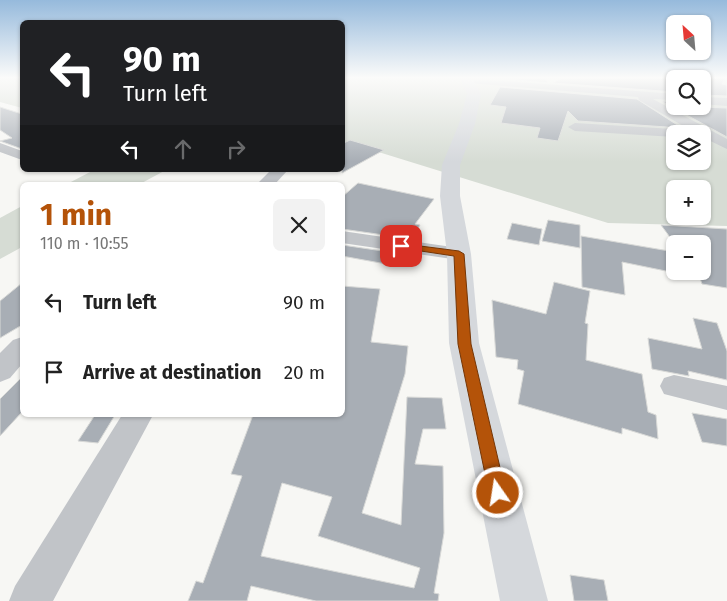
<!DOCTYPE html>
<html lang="en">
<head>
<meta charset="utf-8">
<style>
  body { margin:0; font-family:"Fira Sans",sans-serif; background:#f2f2f2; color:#222; height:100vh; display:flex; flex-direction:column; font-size:19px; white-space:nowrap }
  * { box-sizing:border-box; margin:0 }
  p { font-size:16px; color:#767676 }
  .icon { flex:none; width:28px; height:28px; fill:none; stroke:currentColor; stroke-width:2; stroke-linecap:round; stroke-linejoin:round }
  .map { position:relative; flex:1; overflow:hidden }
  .drawer { position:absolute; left:20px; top:182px; width:325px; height:235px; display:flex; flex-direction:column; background:#fff; border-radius:8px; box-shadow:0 1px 4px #0004 }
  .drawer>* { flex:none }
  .top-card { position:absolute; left:20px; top:20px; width:325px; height:152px; border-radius:8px; box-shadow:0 1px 4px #0004; background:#202124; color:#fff; overflow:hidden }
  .needle { width:32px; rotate:334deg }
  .buttons { position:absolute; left:666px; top:15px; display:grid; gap:10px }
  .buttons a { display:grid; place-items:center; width:45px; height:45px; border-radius:8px; background:#fff; box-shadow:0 1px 4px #0004; font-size:25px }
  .pin { position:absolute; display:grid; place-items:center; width:42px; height:42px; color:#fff; margin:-21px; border-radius:10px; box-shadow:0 2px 8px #0006 }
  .me { position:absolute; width:55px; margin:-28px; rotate:347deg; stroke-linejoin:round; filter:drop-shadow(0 0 4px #0008) }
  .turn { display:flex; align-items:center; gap:18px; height:105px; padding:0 20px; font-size:22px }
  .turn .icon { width:65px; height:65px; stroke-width:2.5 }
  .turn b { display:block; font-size:35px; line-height:42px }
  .lanes { display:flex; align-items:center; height:48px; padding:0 20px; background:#0003; justify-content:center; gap:25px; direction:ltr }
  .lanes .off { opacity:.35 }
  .round { display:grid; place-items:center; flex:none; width:52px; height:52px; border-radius:8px; background:#f2f2f2 }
  .head { display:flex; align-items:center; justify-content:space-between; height:85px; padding:0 20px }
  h1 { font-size:30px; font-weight:700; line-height:38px; color:#b45309 }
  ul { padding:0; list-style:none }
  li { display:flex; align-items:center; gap:15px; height:70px; padding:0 20px }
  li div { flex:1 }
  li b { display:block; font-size:19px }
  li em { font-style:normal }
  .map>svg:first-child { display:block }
</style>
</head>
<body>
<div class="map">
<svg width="727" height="601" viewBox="0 0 727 601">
  <rect width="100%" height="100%" fill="#f7f7f4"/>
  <g fill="#d6dcd4" fill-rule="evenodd">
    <polygon points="0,78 22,78 22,108 0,102"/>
    <path d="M342,78H727V226L608,223L343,141ZM675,79H702V106H675ZM675,134H702V161H675ZM675,189H702V216H675Z"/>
    <polygon points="94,170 166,170 138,185 65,185"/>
    <polygon points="22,206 22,247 0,259 0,218"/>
  </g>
  <g fill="#a8aeb5" stroke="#d8d9d7" fill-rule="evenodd">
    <polygon points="505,78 545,78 549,83 504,79"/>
    <polygon points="561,78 725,78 722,84 727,85 727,96 702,95 702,79 675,79 675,92 553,83"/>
    <polygon points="500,87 637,99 682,128 578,121 568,111 558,141 537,138 540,128 501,123 506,107 490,105"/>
    <polygon points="661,101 675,102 675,106 727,108 727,137"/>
    <polygon points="0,107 22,114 22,149 0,141 12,138 0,130"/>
    <polygon points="350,140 384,150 342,173 342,144"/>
    <polygon points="358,183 434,199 415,224 420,225 412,239 342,229 342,197"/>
    <polygon points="548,220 580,225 580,248 542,241"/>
    <polygon points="512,223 542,229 539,245 507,239"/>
    <polygon points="661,225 727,229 727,288 702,284 700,278 622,262 625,295 582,287 581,236 675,252 675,271 702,271 702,244 675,244"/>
    <polygon points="342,245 403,254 397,266 342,256"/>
    <polygon points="554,282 590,291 585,323 588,324 586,360 642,374 648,412 656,415 658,439 622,428 622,434 518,404 524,371 517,369 518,360 496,357 492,300 546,314"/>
    <polygon points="22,283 22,325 0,338 0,301"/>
    <path d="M342,286L380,289L371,342L408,346L405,374L362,513L401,525L407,397L442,398L446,429H423L415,464L443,466L444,533L434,593L439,594L438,601H316L251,586L247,601H188L196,581L203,583L242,476L231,474L253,415H342ZM282,483L332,497L318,536L420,568L414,588L261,556Z"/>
    <polygon points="693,318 717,323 727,351 727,380 688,371 689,376 652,369 648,338 702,349"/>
    <polygon points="22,377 22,412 0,436 0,399"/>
    <polygon points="692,413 727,419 727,446 702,442"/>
    <polygon points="95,415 115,415 98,443 78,441"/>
    <polygon points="570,575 604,580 608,601 574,601"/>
  </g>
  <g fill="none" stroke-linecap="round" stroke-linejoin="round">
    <g fill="#c1c4c8" fill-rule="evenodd">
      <polygon points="465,78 675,94 675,100 653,99 727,139 727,149 702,137 702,134 675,134 675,137 575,131 568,127 575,123 690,130 639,100 638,97 469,83 465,82"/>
      <polygon points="702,97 727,98 727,106 702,104"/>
      <polygon points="0,143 22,151 22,160 0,152"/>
      <polygon points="271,170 288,170 274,185 256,185"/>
      <polygon points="342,231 459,248 466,250 469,254 466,258 459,260 342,243"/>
      <polygon points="22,337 22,364 10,378 0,382 0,353 13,340"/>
      <polygon points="674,375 727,386 727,410 664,394 660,386 664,378"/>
      <polygon points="122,415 153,415 53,601 9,601 15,586"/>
    </g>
    <polygon fill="#d5d8dc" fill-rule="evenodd" points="460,78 472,78 481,94 475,124 460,165 460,196 471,254 479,343 548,601 500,601 449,343 447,254 440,196 442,165 459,124 467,94"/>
  </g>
  <linearGradient id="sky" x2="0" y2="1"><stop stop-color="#96badc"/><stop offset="0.48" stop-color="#fbfbfa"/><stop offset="1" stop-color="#fbfbfa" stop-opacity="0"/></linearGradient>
  <rect width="727" height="162" fill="url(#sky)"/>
  <polygon fill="#b45309" stroke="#753606" points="397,243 459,251 464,254 471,344 506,493 504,498 498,501 492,498 489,493 458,344 454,256 401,248 397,248"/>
</svg>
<div class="buttons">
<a><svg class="needle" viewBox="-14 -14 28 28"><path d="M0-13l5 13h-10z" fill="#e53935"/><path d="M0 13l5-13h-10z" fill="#767676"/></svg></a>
<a><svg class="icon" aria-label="search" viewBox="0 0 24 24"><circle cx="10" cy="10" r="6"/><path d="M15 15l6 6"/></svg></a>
<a><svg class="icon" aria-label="layers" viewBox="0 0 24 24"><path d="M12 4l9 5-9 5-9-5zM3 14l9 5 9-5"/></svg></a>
<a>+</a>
<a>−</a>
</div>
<div class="pin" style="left:401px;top:246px;background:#d93025"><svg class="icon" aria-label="arrive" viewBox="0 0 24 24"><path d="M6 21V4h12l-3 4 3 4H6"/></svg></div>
<svg class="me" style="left:498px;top:493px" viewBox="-20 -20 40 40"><circle r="17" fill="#b45309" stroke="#fff" stroke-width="3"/><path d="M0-11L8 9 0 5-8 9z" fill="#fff"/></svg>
<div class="top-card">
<div class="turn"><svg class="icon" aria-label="left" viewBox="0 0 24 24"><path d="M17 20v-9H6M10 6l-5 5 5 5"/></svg><div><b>90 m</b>Turn left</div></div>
<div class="lanes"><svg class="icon" aria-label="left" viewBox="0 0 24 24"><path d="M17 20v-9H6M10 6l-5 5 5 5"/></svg><svg class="icon off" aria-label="ahead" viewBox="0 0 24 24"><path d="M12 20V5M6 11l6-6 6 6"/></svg><svg class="icon off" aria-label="right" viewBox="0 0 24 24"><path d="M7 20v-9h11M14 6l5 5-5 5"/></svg></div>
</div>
<section class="drawer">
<div class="head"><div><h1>1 min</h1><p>110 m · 10:55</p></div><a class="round"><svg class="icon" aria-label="close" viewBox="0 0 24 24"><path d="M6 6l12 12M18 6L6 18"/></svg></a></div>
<ul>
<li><svg class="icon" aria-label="left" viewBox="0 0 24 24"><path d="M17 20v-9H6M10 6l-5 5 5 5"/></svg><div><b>Turn left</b></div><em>90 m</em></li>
<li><svg class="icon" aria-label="arrive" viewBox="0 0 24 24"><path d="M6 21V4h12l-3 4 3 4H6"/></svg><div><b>Arrive at destination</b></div><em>20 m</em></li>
</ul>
</section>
</div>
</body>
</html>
